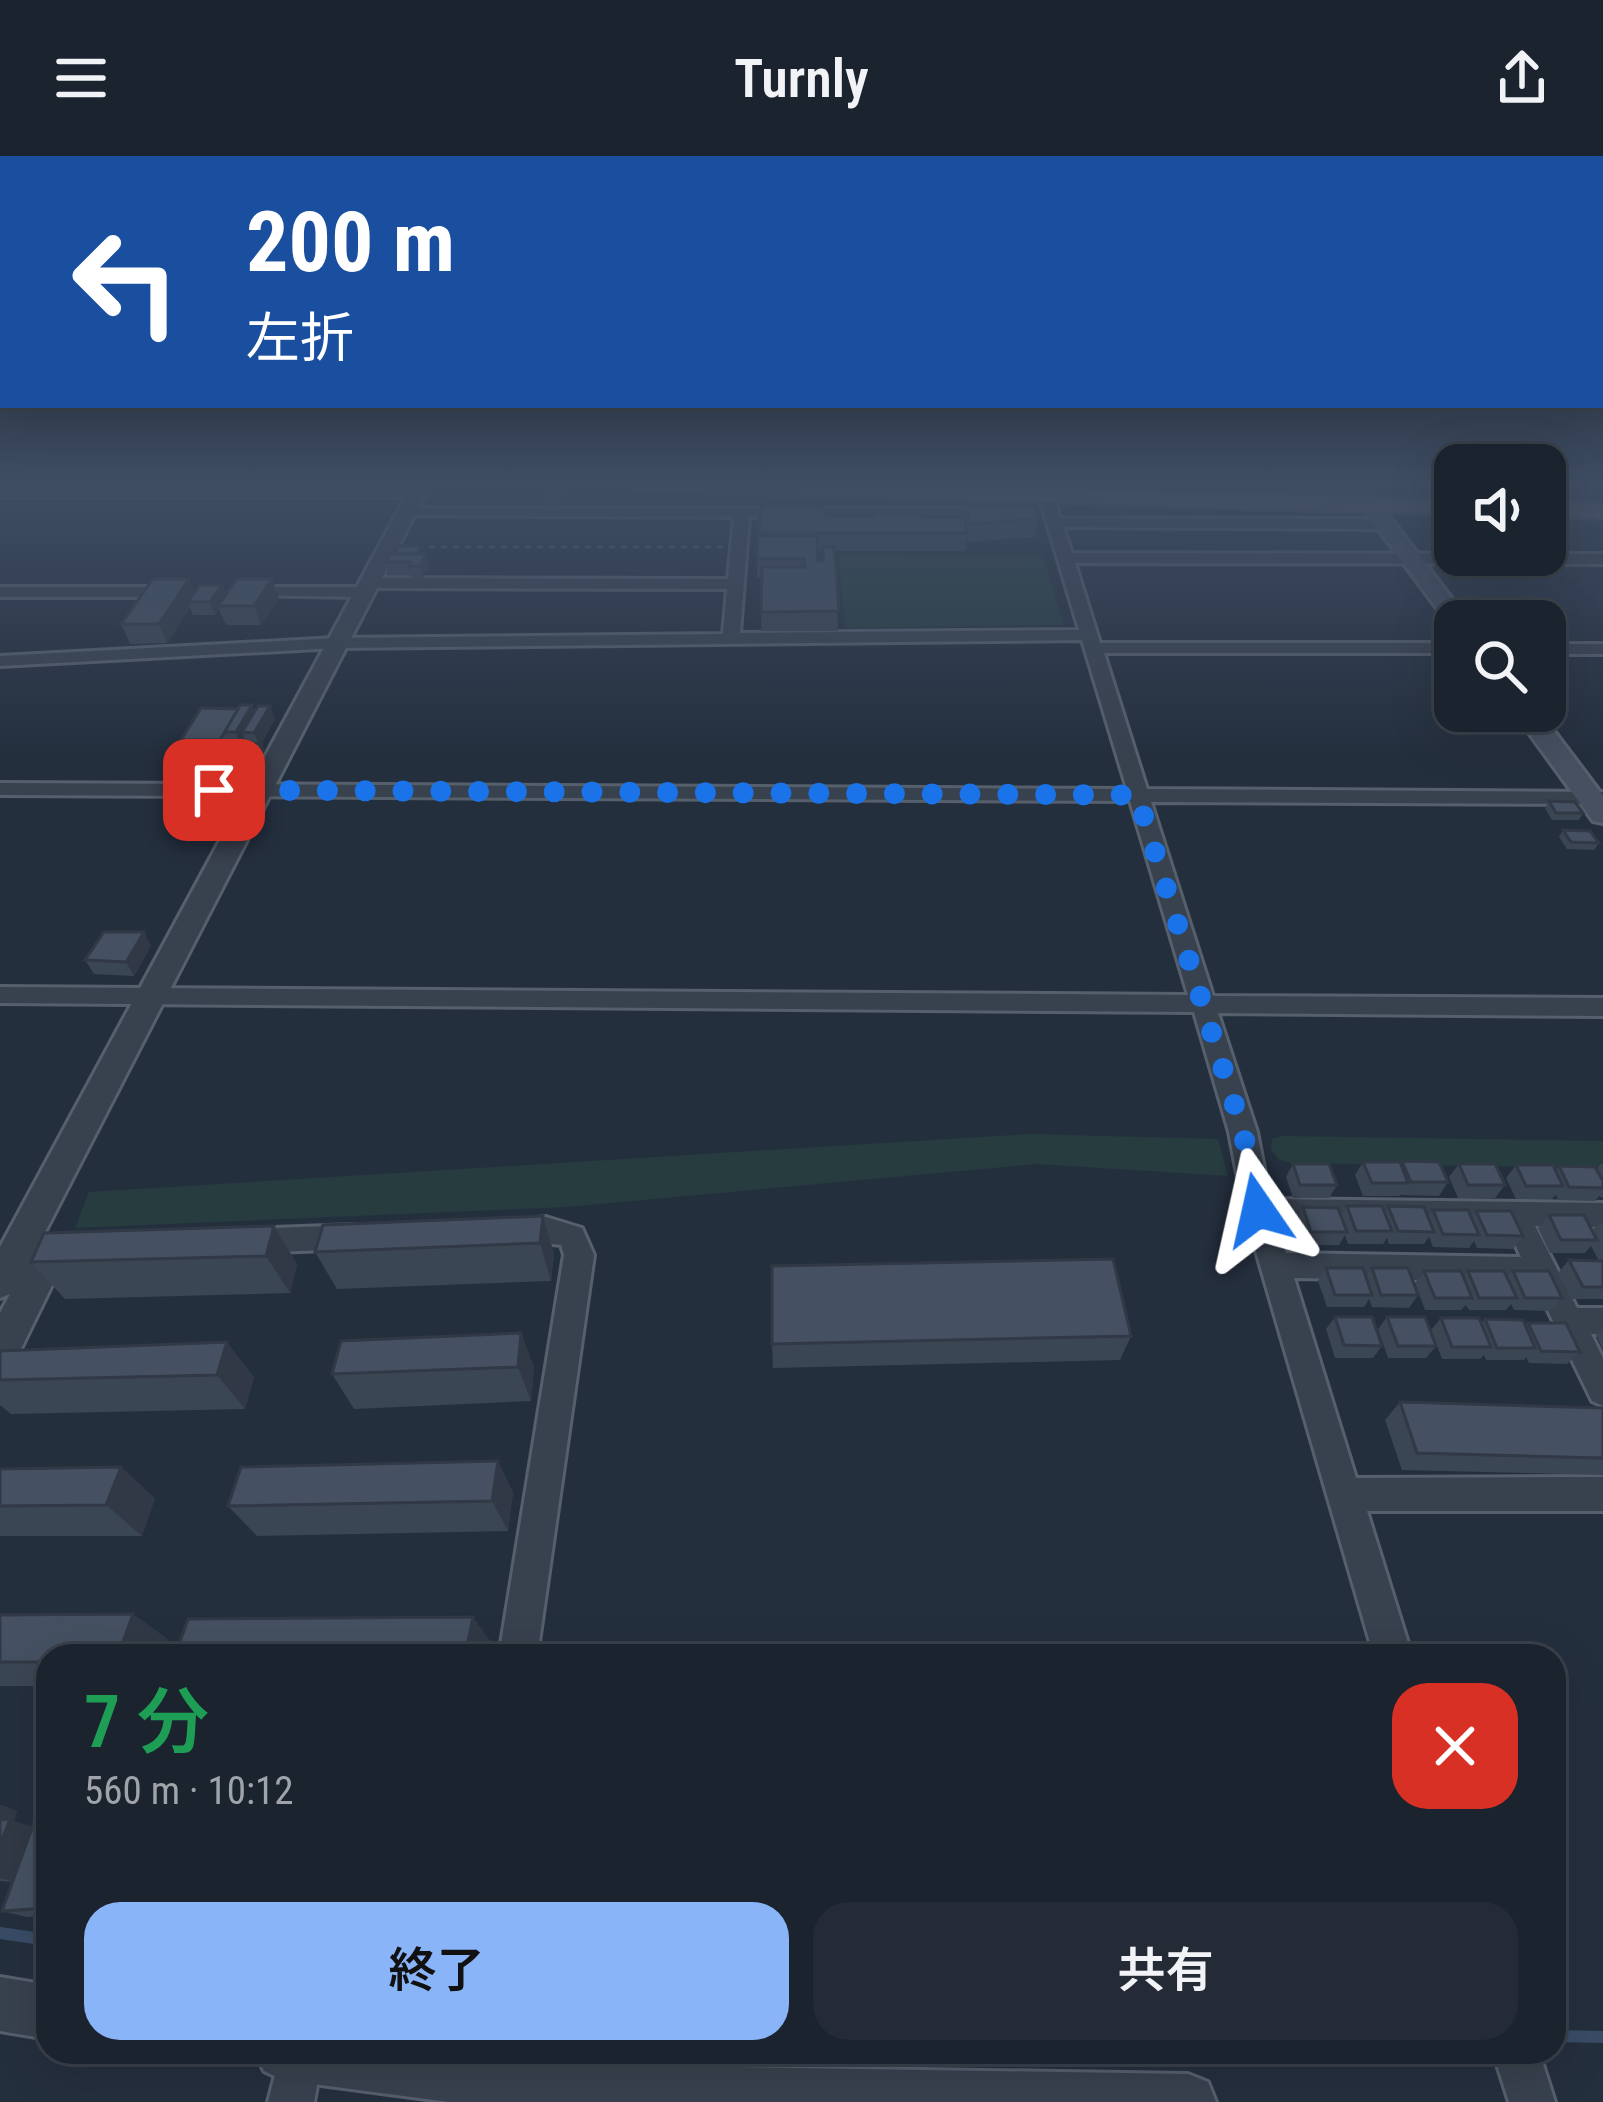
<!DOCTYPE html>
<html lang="ja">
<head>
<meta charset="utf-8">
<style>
  body { margin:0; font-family:"Roboto Condensed","Noto Sans JP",sans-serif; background:#242b36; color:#f1f3f6; height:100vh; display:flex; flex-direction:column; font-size:45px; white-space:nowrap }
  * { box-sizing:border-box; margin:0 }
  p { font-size:39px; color:#a0a4aa }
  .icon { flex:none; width:66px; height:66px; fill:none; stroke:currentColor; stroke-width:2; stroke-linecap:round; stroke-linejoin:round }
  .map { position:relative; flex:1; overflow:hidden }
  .side { position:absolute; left:36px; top:1488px; width:1530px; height:420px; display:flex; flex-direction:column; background:#1b232e; border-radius:36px; box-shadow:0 12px 48px #0002,0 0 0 3px #39404a }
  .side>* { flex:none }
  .guide { position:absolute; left:0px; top:0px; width:1605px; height:252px; box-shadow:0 12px 48px #0002,0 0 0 3px #39404a; background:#1a4fa0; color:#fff; overflow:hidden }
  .controls { position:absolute; left:1434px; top:288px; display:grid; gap:24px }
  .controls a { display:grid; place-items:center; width:132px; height:132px; border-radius:24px; background:#1b232e; box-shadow:0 12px 48px #0002,0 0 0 3px #39404a; font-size:60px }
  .pin { position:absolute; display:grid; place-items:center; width:102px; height:102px; color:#fff; margin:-51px; border-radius:24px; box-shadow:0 6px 18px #0006 }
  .me { position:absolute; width:132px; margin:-66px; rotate:349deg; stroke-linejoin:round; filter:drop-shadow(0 0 9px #0008) }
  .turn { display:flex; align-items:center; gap:42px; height:252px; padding:0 48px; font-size:54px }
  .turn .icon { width:156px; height:156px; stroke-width:2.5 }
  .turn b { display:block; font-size:84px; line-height:102px }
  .round { display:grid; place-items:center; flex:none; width:126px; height:126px; border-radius:36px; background:#242b36 }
  .head { display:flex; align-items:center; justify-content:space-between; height:204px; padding:0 48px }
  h1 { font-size:72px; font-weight:600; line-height:90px; color:#1e9e55 }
  .primary-button { display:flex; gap:24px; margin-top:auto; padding:24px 48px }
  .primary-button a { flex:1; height:138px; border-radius:36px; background:#8ab4f8; color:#111; font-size:48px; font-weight:600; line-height:138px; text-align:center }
  .primary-button a+a { background:#242b36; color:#f1f3f6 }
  header { display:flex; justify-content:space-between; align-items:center; height:156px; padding:0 48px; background:#1b232e; font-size:54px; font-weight:600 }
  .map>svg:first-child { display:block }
</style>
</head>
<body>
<header><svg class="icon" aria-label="menu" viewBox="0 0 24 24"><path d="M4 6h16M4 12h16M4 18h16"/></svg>Turnly<svg class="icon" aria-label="share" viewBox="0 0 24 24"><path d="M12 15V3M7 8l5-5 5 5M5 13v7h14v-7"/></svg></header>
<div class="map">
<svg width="1603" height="1946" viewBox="0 0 1603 1946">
  <rect width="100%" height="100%" fill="#242f3e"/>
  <g fill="#263c3f">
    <polygon points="838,398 1042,399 1064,469 845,472"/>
    <polygon points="1029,978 1218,983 1228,1020 1036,1008 567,1051 75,1072 89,1036"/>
    <polygon points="1282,980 1603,985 1603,1012 1290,1007 1278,1003 1271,993 1272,983"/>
  </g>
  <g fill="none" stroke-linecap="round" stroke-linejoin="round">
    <g stroke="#394c67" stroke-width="12">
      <polyline points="0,1777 48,1784"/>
      <polyline points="1554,1880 1603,1881"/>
    </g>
    <defs>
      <g id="minor">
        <path d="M1035,327H1049L1060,362L1385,363L1393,368L1385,373L1063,371L1072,397L1603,398V408L1075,407L1100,487H1455V497H1104L1147,633L1603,636V648L1151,646L1213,840L1603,842V860L1218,857L1257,976L1270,1043L1603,1047V1071L1535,1070L1577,1152H1603V1178H1591L1603,1202V1250L1592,1245L1534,1126L1294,1122L1356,1322L1603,1321V1355H1367L1412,1500H1374L1244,1054L1229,976L1194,856L0,847V831L1188,839L1130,645L0,639V627L1127,633L1082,484L336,492L0,510V500L336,482L723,478L727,433L367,432L359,427L367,422L728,423L734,361L401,359V353L406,352L1003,353L1008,354V360L749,361L740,477L1079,474ZM1276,1066L1506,1069L1521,1101L1286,1097Z"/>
        <polygon points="0,333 416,333 423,337 416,341 0,341"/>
        <polygon points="0,431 182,431 190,436 182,441 0,441"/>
        <polygon points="244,431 362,431 370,436 362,441 238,439 236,436"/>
        <rect x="1545" y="488" width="58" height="10"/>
        <polygon points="546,1061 582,1072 594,1099 537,1500 499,1500 564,1099 561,1089 502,1082 498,1074 502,1066"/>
        <polygon points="354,1069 364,1072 369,1081 364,1090 354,1093 248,1097 238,1094 233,1085 238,1076 248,1073"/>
        <polygon points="281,1896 323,1896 314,1946 268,1946"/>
        <polygon points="1493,1896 1539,1896 1555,1946 1509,1946"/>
      </g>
      <g id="tertiary">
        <polygon points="413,327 431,327 42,1082 54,1125 14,1207 0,1212 0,1157 10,1138 0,1142 0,1091"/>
        <polygon points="0,1821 48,1829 48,1883 0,1875"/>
        <polygon points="255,1896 503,1896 734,1911 1188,1918 1208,1926 1216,1946 449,1946 283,1924 264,1915"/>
      </g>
      <g id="secondary">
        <polygon points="1344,327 1364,327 1469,465 1450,470"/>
        <polygon points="1513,555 1539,555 1603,640 1603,667 1593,665"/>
      </g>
      <g id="trunk">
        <polygon points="626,327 864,327 1455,344 1455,358 637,334"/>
        <polygon points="1545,346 1603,348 1603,362 1545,360"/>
      </g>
    </defs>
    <use href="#minor" stroke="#565f6c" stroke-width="6"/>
    <use href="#tertiary" stroke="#565f6c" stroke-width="6"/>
    <use href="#secondary" stroke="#565f6c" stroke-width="6"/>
    <use href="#trunk" stroke="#434c59" stroke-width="6"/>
    <polyline stroke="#44595c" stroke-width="3" stroke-dasharray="6 6" stroke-linecap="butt" points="417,391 723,391"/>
    <use href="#minor" fill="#38414e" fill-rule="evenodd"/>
    <use href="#tertiary" fill="#38414e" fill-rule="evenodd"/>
    <use href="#secondary" fill="#465061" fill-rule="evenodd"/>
    <use href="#trunk" fill="#656462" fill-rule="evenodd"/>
  </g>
  <g fill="#3b4654" fill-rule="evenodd">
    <polygon points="1238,327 1266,327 1265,330 1239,329"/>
    <polygon points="568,336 561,351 544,351 543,345"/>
    <path d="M967,349L1038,363L1035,381L968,386L967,379L965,395H835L838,475H761L762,422H757V403L761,350L828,360L922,361L965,367ZM818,395H823V405H818Z"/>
    <polygon points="1439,358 1455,359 1455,381 1441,381 1434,371"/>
    <polygon points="423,396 422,398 429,411 423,422 412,423 411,419 388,419 385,406"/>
    <polygon points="222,429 226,438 279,442 261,469 226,469 219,453 215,459 193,459 190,452 167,487 130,488 121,468 195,436"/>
    <polygon points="254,556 275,563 261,588 265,594 246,628 232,628 230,624 228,628 214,628 211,621 230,589 227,584 223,591 184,590 181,584"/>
    <polygon points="1481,560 1512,570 1509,577 1484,576 1478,567"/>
    <polygon points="1549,645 1583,657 1579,664 1552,664 1545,652"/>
    <polygon points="1563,674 1599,687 1594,694 1567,693 1559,681"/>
    <polygon points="144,776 151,790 134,820 94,818 85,804"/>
    <polygon points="1402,1005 1448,1026 1439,1040 1402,1039 1401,1038 1400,1040 1363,1040 1355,1019 1363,1006 1401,1008"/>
    <polygon points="1293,1008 1337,1029 1329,1042 1293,1042 1286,1021"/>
    <polygon points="1459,1008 1505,1029 1495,1042 1458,1042 1449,1021"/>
    <polygon points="1601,1008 1603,1008 1603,1042 1599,1040 1595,1045 1558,1044 1556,1039 1552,1043 1516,1043 1506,1022 1516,1009 1555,1014 1559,1010 1597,1013"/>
    <polygon points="1347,1050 1385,1056 1388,1050 1428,1061 1433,1054 1471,1061 1476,1055 1523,1080 1513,1093 1477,1092 1474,1085 1469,1092 1433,1091 1429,1081 1424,1088 1389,1088 1387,1082 1383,1088 1348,1088 1345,1079 1339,1089 1304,1089 1296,1064 1303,1051 1341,1060"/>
    <polygon points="1549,1059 1592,1075 1598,1068 1603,1068 1603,1143 1571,1143 1558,1117 1569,1104 1599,1105 1591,1090 1585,1097 1550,1097 1538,1072"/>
    <polygon points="543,1060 554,1098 551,1125 337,1133 315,1096"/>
    <polygon points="274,1070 297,1108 290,1137 65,1143 31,1106"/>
    <polygon points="1326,1112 1366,1121 1372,1112 1418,1139 1409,1152 1372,1151 1369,1143 1364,1151 1327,1151 1318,1125"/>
    <polygon points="1424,1115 1463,1121 1468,1115 1507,1122 1513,1115 1562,1142 1550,1155 1514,1154 1511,1148 1506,1154 1469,1154 1466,1149 1461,1154 1425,1154 1415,1127"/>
    <polygon points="1335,1161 1382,1190 1373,1202 1335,1202 1326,1173"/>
    <polygon points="1387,1161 1436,1190 1426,1202 1388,1202 1378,1173"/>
    <polygon points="1441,1162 1481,1167 1485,1163 1525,1169 1528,1167 1580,1196 1567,1208 1529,1207 1526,1201 1524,1204 1486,1204 1484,1199 1480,1203 1442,1203 1431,1174"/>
    <polygon points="1603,1172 1603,1194 1596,1179"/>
    <polygon points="521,1177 534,1212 531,1245 354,1253 332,1218"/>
    <polygon points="1131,1180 1120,1204 773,1212 772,1188"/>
    <polygon points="0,1195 254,1221 245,1253 11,1258 0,1249"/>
    <polygon points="1400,1246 1603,1252 1603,1319 1402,1314 1385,1264"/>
    <polygon points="0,1313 155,1342 142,1380 0,1380"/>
    <polygon points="513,1336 508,1375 257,1380 228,1350"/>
    <polygon points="0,1459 169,1484 48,1500 48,1530 0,1530"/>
    <polygon points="48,1628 48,1760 27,1761 2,1755 12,1726 0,1725 0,1649 17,1655 14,1665 32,1671"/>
  </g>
  <g fill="#303945">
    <polygon points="568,330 568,336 561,351 560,345"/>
    <polygon points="426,398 429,411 423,422 420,410"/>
    <polygon points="189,423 197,442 188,446 190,452 167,487 159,468"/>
    <polygon points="272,423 279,442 261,469 254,450"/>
    <polygon points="222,429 227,441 218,450 219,453 215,459 210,446"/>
    <polygon points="252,549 257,563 242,576 245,583 241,590 236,576"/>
    <polygon points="270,550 275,563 260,590 254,577"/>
    <polygon points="245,587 247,594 229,621 230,624 228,628 225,621"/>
    <polygon points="262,588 265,594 246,628 243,621"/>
    <polygon points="144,776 151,790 134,820 126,806"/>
    <polygon points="543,1060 554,1098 551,1125 540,1087"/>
    <polygon points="274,1070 297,1108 290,1137 266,1100"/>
    <polygon points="521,1177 534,1212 531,1245 518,1211"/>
    <polygon points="227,1186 254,1221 245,1253 217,1219"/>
    <polygon points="498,1305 513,1336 508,1375 492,1345"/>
    <polygon points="121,1311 155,1342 142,1380 106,1349"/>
    <polygon points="133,1458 169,1484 164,1500 118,1500"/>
    <polygon points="473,1461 491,1486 488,1500 465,1500"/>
    <polygon points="0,1649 17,1655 14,1665 34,1672 15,1726 0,1722"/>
  </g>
  <g fill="#455162" stroke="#303945" stroke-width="3">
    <polygon points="546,330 568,330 560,345 543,345"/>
    <polygon points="967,349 1033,349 1038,363 970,368"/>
    <polygon points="761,350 812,350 825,353 828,360 874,360 873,356 922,356 922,361 964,361 967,377 759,377"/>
    <polygon points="1439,358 1455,359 1455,369 1447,368"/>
    <polygon points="758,380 817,380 818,405 823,405 823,391 834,391 839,455 761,456 762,411 805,411 804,403 757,403"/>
    <polygon points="398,390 422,390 417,398 394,398"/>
    <polygon points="390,398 426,398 420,410 409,410 411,406 385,406"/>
    <polygon points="153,423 189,423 159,468 121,468"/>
    <polygon points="237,423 272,423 254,450 218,450"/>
    <polygon points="200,429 222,429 210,446 188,446"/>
    <polygon points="240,549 252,549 236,576 224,576"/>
    <polygon points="258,550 270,550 254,577 242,576"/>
    <polygon points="201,552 238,553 220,584 181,584"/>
    <polygon points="1481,560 1506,560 1512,570 1488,570"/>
    <polygon points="231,587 245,587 225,621 211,621"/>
    <polygon points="249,587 262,588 243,621 229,621"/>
    <polygon points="1549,645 1575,646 1583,657 1556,657"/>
    <polygon points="1563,674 1590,675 1599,687 1571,686"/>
    <polygon points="104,776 144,776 126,806 85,804"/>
    <polygon points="1402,1005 1439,1006 1448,1026 1411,1026"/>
    <polygon points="1363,1006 1400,1006 1408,1027 1372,1027"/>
    <polygon points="1293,1008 1329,1008 1337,1029 1300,1029"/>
    <polygon points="1459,1008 1495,1008 1505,1029 1468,1029"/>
    <polygon points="1516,1009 1553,1009 1563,1030 1526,1030"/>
    <polygon points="1559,1010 1595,1011 1603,1025 1603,1032 1569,1031"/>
    <polygon points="1347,1050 1382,1050 1392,1075 1356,1075"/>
    <polygon points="1388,1050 1424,1051 1434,1076 1398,1075"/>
    <polygon points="1303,1051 1338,1052 1347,1076 1311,1076"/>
    <polygon points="1433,1054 1468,1054 1479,1079 1443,1078"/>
    <polygon points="1476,1055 1511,1055 1523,1080 1487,1079"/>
    <polygon points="1549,1059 1584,1059 1597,1084 1561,1084"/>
    <polygon points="543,1060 540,1087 315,1096 323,1069"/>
    <polygon points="274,1070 266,1100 31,1106 44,1077"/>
    <polygon points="1113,1103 1131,1180 772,1188 772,1110"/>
    <polygon points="1569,1104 1603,1105 1603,1131 1583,1131"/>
    <polygon points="1326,1112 1363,1112 1372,1139 1335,1139"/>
    <polygon points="1372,1112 1408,1112 1418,1139 1381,1139"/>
    <polygon points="1424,1115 1461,1115 1472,1142 1435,1142"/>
    <polygon points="1468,1115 1504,1115 1517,1142 1479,1142"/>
    <polygon points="1513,1115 1549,1115 1562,1142 1525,1142"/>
    <polygon points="1335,1161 1372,1161 1382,1190 1344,1189"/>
    <polygon points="1387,1161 1425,1161 1436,1190 1398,1190"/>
    <polygon points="1441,1162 1479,1162 1491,1191 1452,1191"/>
    <polygon points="1485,1163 1523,1164 1535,1192 1497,1192"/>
    <polygon points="1528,1167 1566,1167 1580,1196 1541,1195"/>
    <polygon points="521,1177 518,1211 332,1218 341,1185"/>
    <polygon points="227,1186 217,1219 0,1224 0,1195"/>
    <polygon points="1400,1246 1603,1252 1603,1302 1417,1297"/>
    <polygon points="498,1305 492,1345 228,1350 241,1311"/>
    <polygon points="121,1311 106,1349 0,1350 0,1313"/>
    <polygon points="133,1458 118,1500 48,1500 48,1506 0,1506 0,1459"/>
    <polygon points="473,1461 465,1500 175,1500 188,1463"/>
    <polygon points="48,1628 48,1752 2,1755"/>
    <polygon points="10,1663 0,1689 0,1664"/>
  </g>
  <linearGradient id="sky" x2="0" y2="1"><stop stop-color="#141a22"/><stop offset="0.55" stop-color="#3f4d63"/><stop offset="1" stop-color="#3f4d63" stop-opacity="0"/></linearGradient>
  <rect width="1603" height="599" fill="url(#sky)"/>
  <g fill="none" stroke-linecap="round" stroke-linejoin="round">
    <polyline stroke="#1a73e8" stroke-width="21" stroke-dasharray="0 37.8" points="214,634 1137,639 1243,976 1258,1054"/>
  </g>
</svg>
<div class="controls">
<a><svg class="icon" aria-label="sound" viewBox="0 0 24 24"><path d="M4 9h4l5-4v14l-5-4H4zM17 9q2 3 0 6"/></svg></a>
<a><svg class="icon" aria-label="search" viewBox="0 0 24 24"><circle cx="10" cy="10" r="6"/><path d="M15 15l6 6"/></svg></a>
</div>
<div class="pin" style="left:214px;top:634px;background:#d93025"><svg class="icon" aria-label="arrive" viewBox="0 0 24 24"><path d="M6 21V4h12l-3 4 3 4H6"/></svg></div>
<svg class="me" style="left:1258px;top:1054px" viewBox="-20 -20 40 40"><path d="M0-17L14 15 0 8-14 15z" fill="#1a73e8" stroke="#fff" stroke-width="4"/></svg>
<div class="guide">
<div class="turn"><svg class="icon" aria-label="left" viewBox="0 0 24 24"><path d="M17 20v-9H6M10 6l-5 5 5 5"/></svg><div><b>200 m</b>左折</div></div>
</div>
<section class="side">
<div class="head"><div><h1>7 分</h1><p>560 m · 10:12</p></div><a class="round" style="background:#d93025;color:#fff"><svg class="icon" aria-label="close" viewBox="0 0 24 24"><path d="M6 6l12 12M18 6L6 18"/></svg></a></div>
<div class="primary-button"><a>終了</a><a>共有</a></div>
</section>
</div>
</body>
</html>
